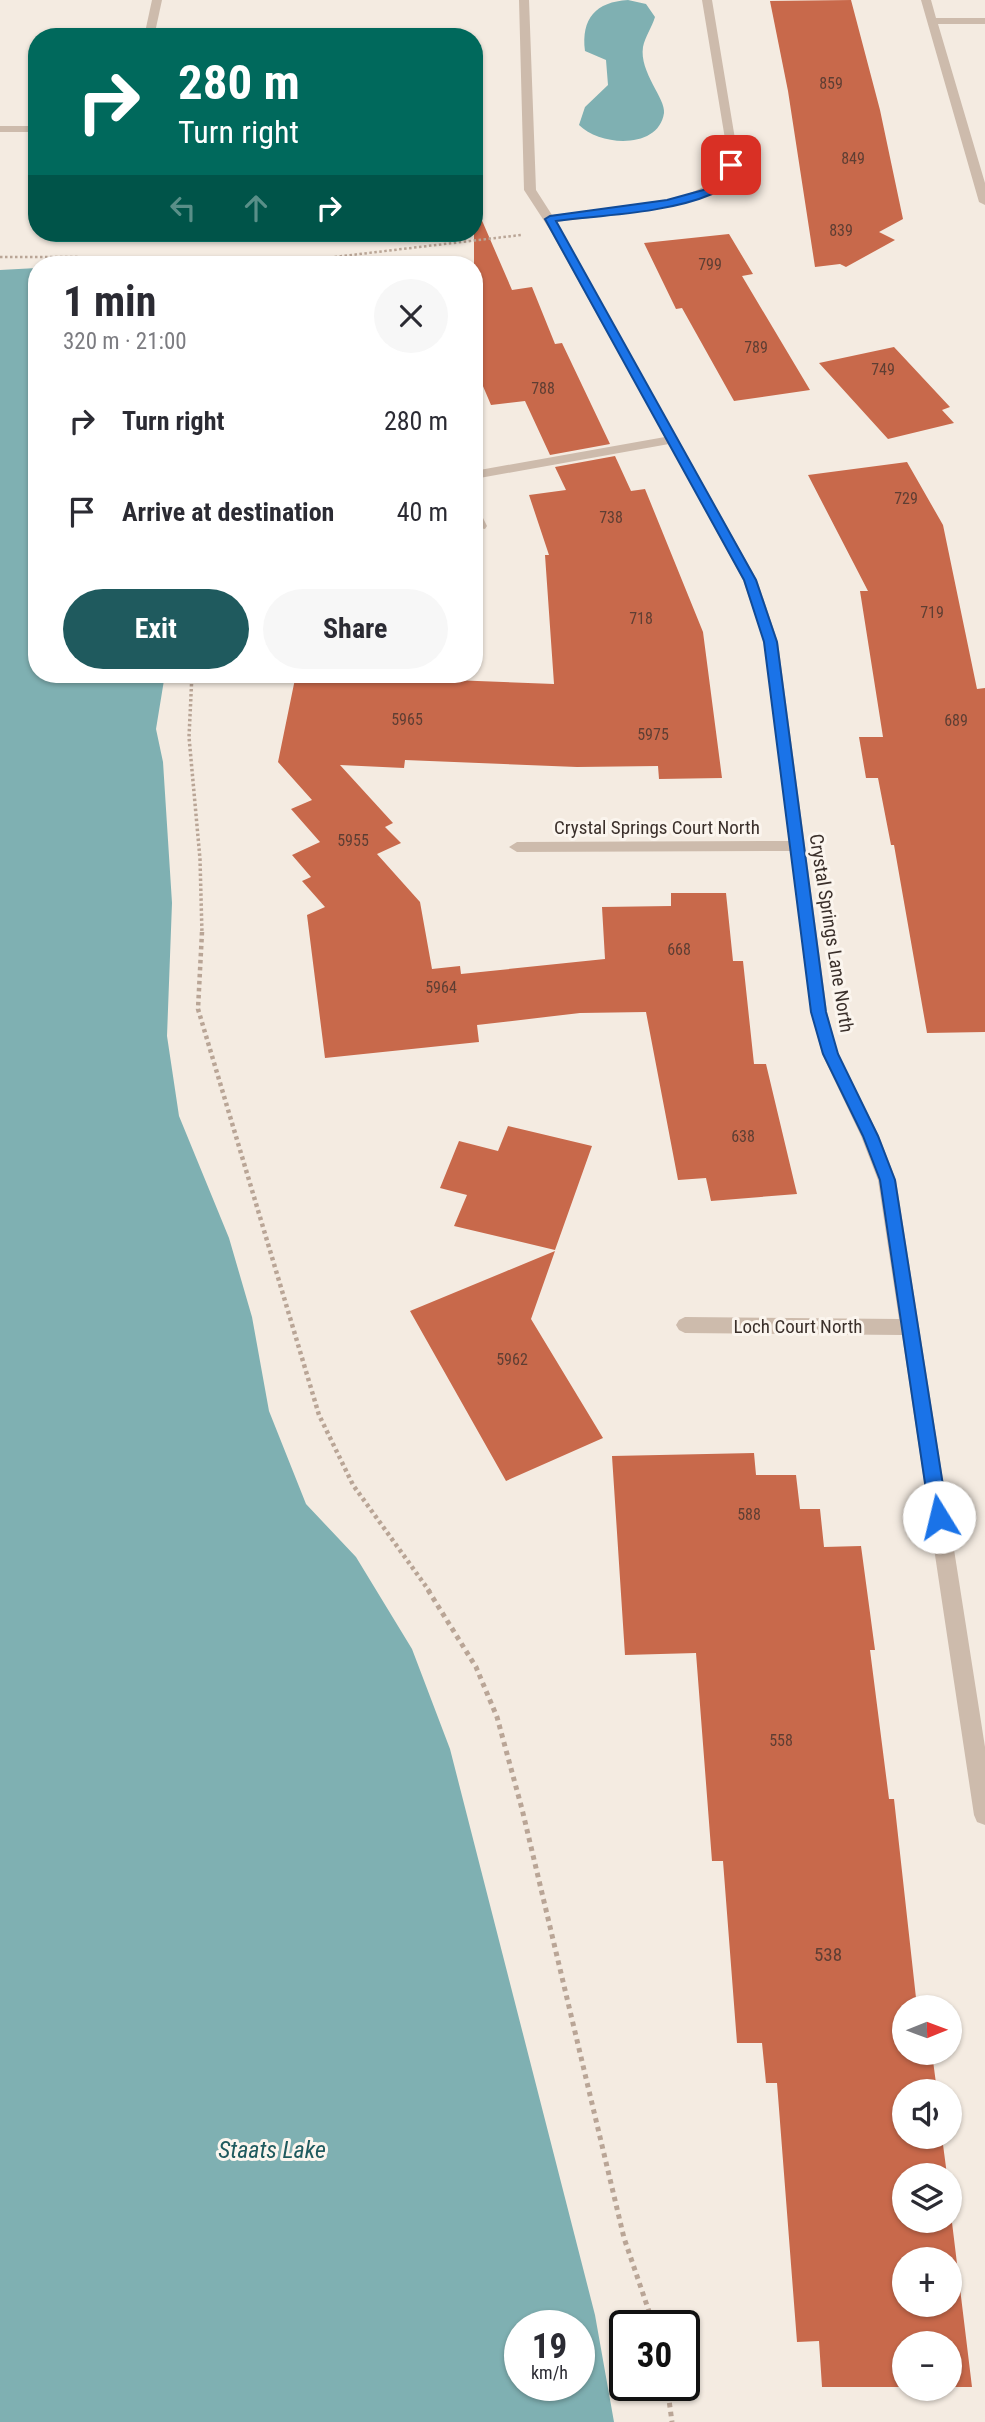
<!DOCTYPE html>
<html lang="en">
<head>
<meta charset="utf-8">
<style>
  body { margin:0; font-family:"Roboto Condensed",sans-serif; background:#f7f7f7; color:#2b2b33; height:100vh; display:flex; flex-direction:column; font-size:26px; white-space:nowrap }
  * { box-sizing:border-box; margin:0 }
  p { font-size:23px; color:#7c7c81 }
  .icon { flex:none; width:38px; height:38px; fill:none; stroke:currentColor; stroke-width:2; stroke-linecap:round; stroke-linejoin:round }
  .map { position:relative; flex:1; overflow:hidden }
  .details { position:absolute; left:28px; top:256px; width:455px; height:427px; display:flex; flex-direction:column; background:#fff; border-radius:28px; box-shadow:0 2px 5px #0004 }
  .details>* { flex:none }
  .guide { position:absolute; left:28px; top:28px; width:455px; height:214px; border-radius:28px; box-shadow:0 2px 5px #0004; background:#00695c; color:#fff; overflow:hidden }
  .needle { width:46px; rotate:89deg }
  .controls { position:absolute; left:892px; top:1995px; display:grid; gap:14px }
  .controls a { display:grid; place-items:center; width:70px; height:70px; border-radius:50%; background:#fff; box-shadow:0 2px 5px #0004; font-size:35px }
  .speed { position:absolute; left:504px; top:2310px; display:flex; gap:14px; font-size:35px; font-weight:700; text-align:center }
  .speed>* { display:grid; place-content:center; width:91px; height:91px; border-radius:50%; background:#fff; box-shadow:0 2px 5px #0004; line-height:1 }
  .speed small { font-size:18px; font-weight:400 }
  .speed .limit { border:4px solid #111; border-radius:10px; background:#fff; color:#111 }
  .pin { position:absolute; display:grid; place-items:center; width:60px; height:60px; color:#fff; margin:-30px; border-radius:14px; box-shadow:0 4px 10px #0006 }
  .me { position:absolute; width:77px; margin:-38px; rotate:351deg; stroke-linejoin:round; filter:drop-shadow(0 0 5px #0008) }
  .turn { display:flex; align-items:center; gap:24px; height:147px; padding:0 35px; font-size:32px }
  .turn .icon { width:91px; height:91px; stroke-width:2.5 }
  .turn b { display:block; font-size:49px; line-height:60px }
  .lanes { display:flex; align-items:center; height:66px; padding:0 35px; background:#0003; justify-content:center; gap:35px; direction:ltr }
  .lanes .off { opacity:.35 }
  .round { display:grid; place-items:center; flex:none; width:74px; height:74px; border-radius:37px; background:#f7f7f7 }
  .summary { display:flex; align-items:center; justify-content:space-between; height:119px; padding:0 35px }
  h1 { font-size:42px; font-weight:700; line-height:52px }
  .primary-button { display:flex; gap:14px; margin-top:auto; padding:14px 35px }
  .primary-button a { flex:1; height:80px; border-radius:42px; background:#1f5a5e; color:#fff; font-size:28px; font-weight:700; line-height:80px; text-align:center }
  .primary-button a+a { background:#f7f7f7; color:#2b2b33 }
  ul { padding:0; list-style:none }
  li { display:flex; align-items:center; gap:21px; height:91px; padding:0 35px }
  li div { flex:1 }
  li b { display:block; font-size:26px }
  li em { font-style:normal }
  .map>svg:first-child { display:block }
</style>
</head>
<body>
<div class="map">
<svg width="985" height="2422" viewBox="0 0 985 2422">
  <rect width="100%" height="100%" fill="#f4ebe1"/>
  <g fill="#7fb0b2" fill-rule="evenodd">
    <path d="M628,0L646,4L655,17C652,27 645,37 643,47C639,72 666,99 664,113C659,149 601,147 579,125L585,107L608,85L606,60L585,51C581,18 596,2 628,0Z"/>
    <path d="M37,268V674H165L156,729L163,762L172,903L167,1036L179,1116L229,1238L252,1317L269,1411L306,1504L356,1557L412,1649L450,1749L595,2315L614,2422H0V270ZM520,2326H579V2385H520Z"/>
  </g>
  <g fill="#c8694b" fill-rule="evenodd">
    <polygon points="851,0 880,110 903,219 879,232 895,240 846,267 840,264 815,267 788,91 770,1"/>
    <polygon points="474,202 512,290 532,287 555,344 562,343 610,444 550,455 525,401 491,405 474,365"/>
    <polygon points="729,234 753,274 742,276 810,390 734,401 682,308 676,309 644,243"/>
    <polygon points="894,347 950,407 942,410 954,423 888,439 819,363"/>
    <polygon points="615,456 631,491 645,489 703,632 722,778 659,779 658,766 577,767 405,760 404,768 340,765 393,823 385,827 401,843 377,854 420,902 432,969 460,966 461,974 605,959 602,907 671,906 671,893 726,893 733,961 743,961 754,1064 766,1064 797,1194 711,1201 706,1178 678,1180 646,1012 580,1013 477,1025 479,1042 325,1058 307,915 325,907 302,881 311,877 292,855 320,842 291,809 312,800 278,762 296,674 554,684 545,555 549,555 529,495 566,490 555,467"/>
    <polygon points="907,462 943,525 977,689 985,688 985,1032 927,1033 894,845 891,845 878,778 866,778 859,737 883,737 860,591 868,591 808,475"/>
    <polygon points="508,1126 592,1146 555,1250 454,1226 467,1195 440,1188 459,1141 498,1151"/>
    <polygon points="555,1251 531,1319 603,1438 506,1481 410,1311"/>
    <path d="M754,1453L756,1475H796L800,1509H820L824,1547L861,1546L875,1650H870L889,1799H894L917,2007H905V2053H932L937,2091H905V2137H942L947,2175H905V2221H950V2206L972,2387H950V2343H905V2387H822L819,2341L797,2342L777,2083H766L762,2043H737L723,1861H712L696,1653L625,1655L612,1456ZM905,2259H950V2305H905Z"/>
  </g>
  <g fill="none" stroke-linecap="round" stroke-linejoin="round">
    <g stroke="#b9a596" stroke-width="2.5" stroke-dasharray="2.5 2.5" stroke-linecap="butt">
      <polyline points="0,257 79,257 109,264"/>
      <polyline points="275,264 521,235"/>
    </g>
    <polyline stroke="#b9a596" stroke-width="3.5" stroke-dasharray="2.5 2.5" stroke-linecap="butt" points="192,674 189,737 200,859 202,934"/>
    <polyline stroke="#b9a596" stroke-width="4.5" stroke-dasharray="3.5 3.5" stroke-linecap="butt" points="202,932 198,1009 319,1415 353,1485 430,1592"/>
    <g stroke="#b9a596" stroke-width="5" stroke-dasharray="4.5 4.5" stroke-linecap="butt">
      <polyline points="428,1590 476,1667 497,1717 522,1809 624,2238 654,2326"/>
      <polyline points="667,2385 672,2422"/>
    </g>
    <g fill="#cdbbac" fill-rule="evenodd">
      <polygon points="152,0 162,0 154,37 144,37"/>
      <path d="M519,0H529L536,190L552,215C601,209 683,209 721,175L726,145L702,0H712L736,145C737,155 737,168 732,177C711,209 594,217 556,222L757,580L778,642L827,1012L838,1054L879,1136L896,1180L985,1747V1825L977,1822L974,1815L902,1335L685,1333L679,1330L676,1325L679,1320L685,1317L899,1319L878,1180L861,1136L822,1054L811,1012L791,851L517,852L509,847L517,842L789,841L764,642L743,580L669,444L474,479V471L665,437L550,230L524,190Z"/>
      <polygon points="921,0 931,0 936,18 985,18 985,24 938,24 985,183 985,205 979,202"/>
      <rect x="0" y="126" width="37" height="6"/>
      <polygon points="474,509 479,510 487,526 485,529 474,527"/>
    </g>
  </g>
  <path fill="#1a73e8" stroke="#114b97" stroke-width="2" d="M727,163L736,165C731,177 725,188 712,194C668,213 604,215 556,221L756,580L777,642L826,1012L838,1054L878,1136L895,1180L948,1517L945,1523L939,1525L933,1523L930,1517L880,1180L863,1136L823,1054L811,1012L764,642L744,580L545,219L550,216L667,200L707,189L721,177Z"/>
  <g text-anchor="middle" stroke-width="6" stroke-linejoin="round" paint-order="stroke">
    <g font-size="16" fill="#5e3e33">
      <text x="831" y="89">859</text>
      <text x="853" y="164">849</text>
      <text x="841" y="236">839</text>
      <text x="710" y="270">799</text>
      <text x="756" y="353">789</text>
      <text x="883" y="375">749</text>
      <text x="543" y="394">788</text>
      <text x="906" y="504">729</text>
      <text x="611" y="523">738</text>
      <text x="932" y="618">719</text>
      <text x="641" y="624">718</text>
      <text x="407" y="725">5965</text>
      <text x="956" y="726">689</text>
      <text x="653" y="740">5975</text>
      <text x="353" y="846">5955</text>
      <text x="679" y="955">668</text>
      <text x="441" y="993">5964</text>
      <text x="743" y="1142">638</text>
      <text x="512" y="1365">5962</text>
      <text x="749" y="1520">588</text>
      <text x="781" y="1746">558</text>
    </g>
    <g font-size="19" fill="#3b302b" stroke="#fbf5ee">
      <text x="657" y="834">Crystal Springs Court North</text>
      <text transform="translate(832 933) rotate(81)" y="7">Crystal Springs Lane North</text>
      <text x="798" y="1333">Loch Court North</text>
    </g>
    <g font-size="19" fill="#5e3e33">
      <text x="828" y="1961">538</text>
    </g>
    <g font-size="24" font-style="italic" fill="#1f5a5e" stroke="#fbf5ee">
      <text x="272" y="2158">Staats Lake</text>
    </g>
  </g>
</svg>
<div class="controls">
<a><svg class="needle" viewBox="-14 -14 28 28"><path d="M0-13l5 13h-10z" fill="#e53935"/><path d="M0 13l5-13h-10z" fill="#7c7c81"/></svg></a>
<a><svg class="icon" aria-label="sound" viewBox="0 0 24 24"><path d="M4 9h4l5-4v14l-5-4H4zM17 9q2 3 0 6"/></svg></a>
<a><svg class="icon" aria-label="layers" viewBox="0 0 24 24"><path d="M12 4l9 5-9 5-9-5zM3 14l9 5 9-5"/></svg></a>
<a>+</a>
<a>−</a>
</div>
<div class="speed"><div>19<small>km/h</small></div><div class="limit">30</div></div>
<div class="pin" style="left:731px;top:165px;background:#d93025"><svg class="icon" aria-label="arrive" viewBox="0 0 24 24"><path d="M6 21V4h12l-3 4 3 4H6"/></svg></div>
<svg class="me" style="left:939px;top:1517px" viewBox="-20 -20 40 40"><circle r="19" fill="#fff"/><path d="M0-13L10 11 0 6-10 11z" fill="#1a73e8"/></svg>
<div class="guide">
<div class="turn"><svg class="icon" aria-label="right" viewBox="0 0 24 24"><path d="M7 20v-9h11M14 6l5 5-5 5"/></svg><div><b>280 m</b>Turn right</div></div>
<div class="lanes"><svg class="icon off" aria-label="left" viewBox="0 0 24 24"><path d="M17 20v-9H6M10 6l-5 5 5 5"/></svg><svg class="icon off" aria-label="ahead" viewBox="0 0 24 24"><path d="M12 20V5M6 11l6-6 6 6"/></svg><svg class="icon" aria-label="right" viewBox="0 0 24 24"><path d="M7 20v-9h11M14 6l5 5-5 5"/></svg></div>
</div>
<section class="details">
<div class="summary"><div><h1>1 min</h1><p>320 m · 21:00</p></div><a class="round"><svg class="icon" aria-label="close" viewBox="0 0 24 24"><path d="M6 6l12 12M18 6L6 18"/></svg></a></div>
<ul>
<li><svg class="icon" aria-label="right" viewBox="0 0 24 24"><path d="M7 20v-9h11M14 6l5 5-5 5"/></svg><div><b>Turn right</b></div><em>280 m</em></li>
<li><svg class="icon" aria-label="arrive" viewBox="0 0 24 24"><path d="M6 21V4h12l-3 4 3 4H6"/></svg><div><b>Arrive at destination</b></div><em>40 m</em></li>
</ul>
<div class="primary-button"><a>Exit</a><a>Share</a></div>
</section>
</div>
</body>
</html>
